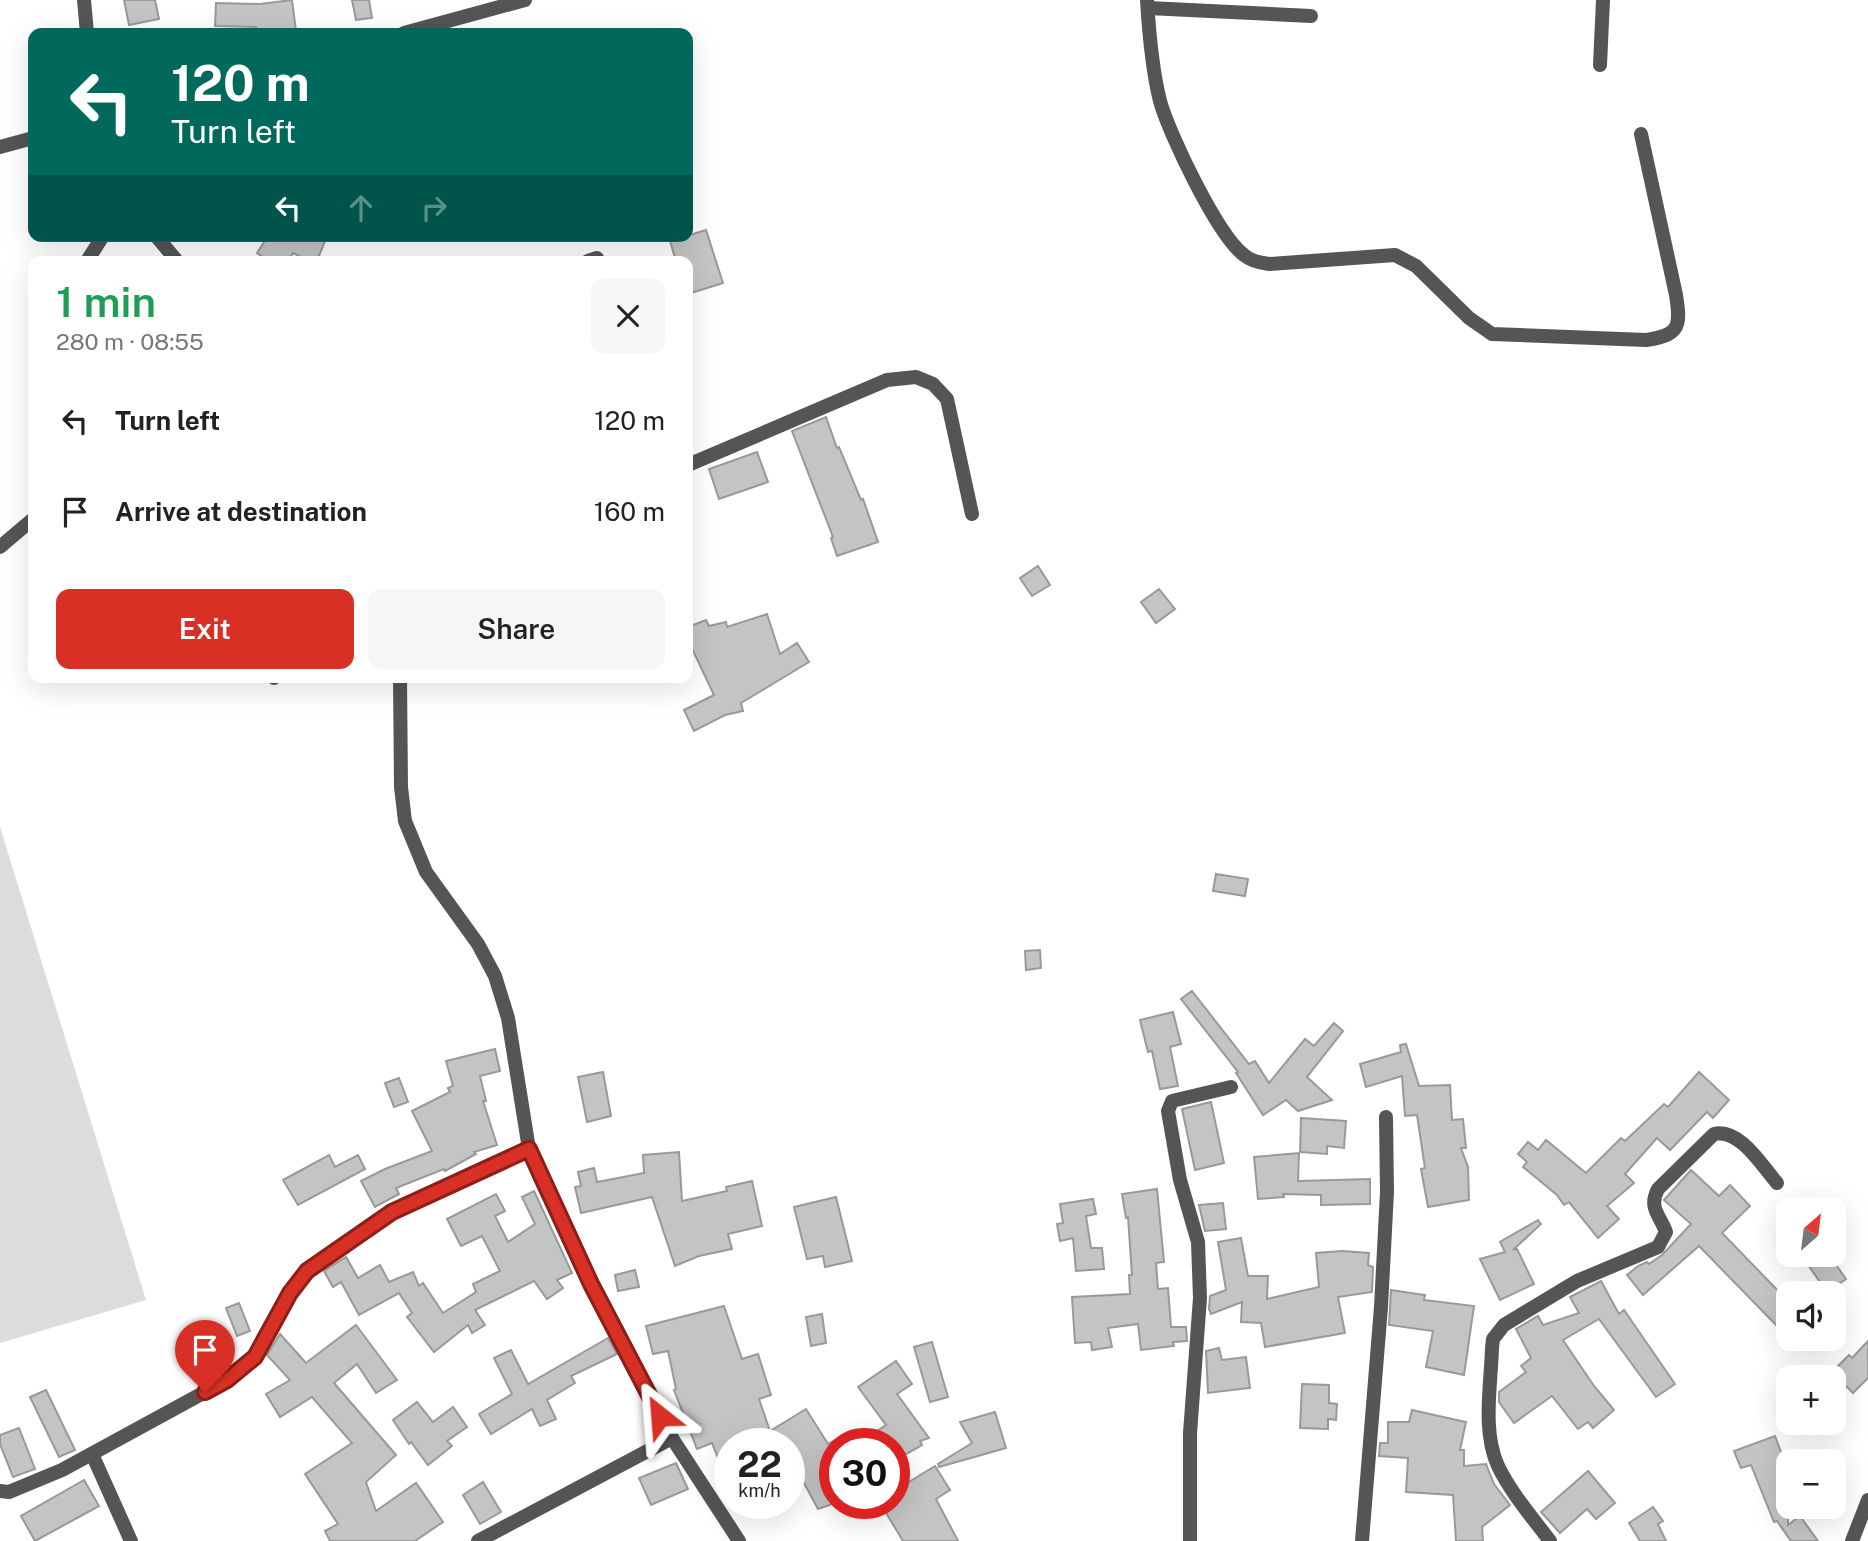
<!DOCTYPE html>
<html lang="en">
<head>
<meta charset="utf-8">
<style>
  body { margin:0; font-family:"Public Sans",sans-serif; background:#f6f6f6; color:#222; height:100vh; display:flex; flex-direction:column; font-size:26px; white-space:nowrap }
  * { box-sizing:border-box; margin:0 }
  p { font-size:23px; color:#767676 }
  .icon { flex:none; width:38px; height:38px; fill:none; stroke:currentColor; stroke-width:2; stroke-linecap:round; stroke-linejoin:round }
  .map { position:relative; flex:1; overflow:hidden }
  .details { position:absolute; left:28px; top:256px; width:665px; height:427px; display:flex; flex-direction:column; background:#fff; border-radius:14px; box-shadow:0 7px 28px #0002 }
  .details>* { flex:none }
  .banner { position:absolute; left:28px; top:28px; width:665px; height:214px; border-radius:14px; box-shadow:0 7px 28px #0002; background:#00695c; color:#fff; overflow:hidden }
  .needle { width:46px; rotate:28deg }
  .buttons { position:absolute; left:1776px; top:1197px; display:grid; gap:14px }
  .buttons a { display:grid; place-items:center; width:70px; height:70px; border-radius:14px; background:#fff; box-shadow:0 7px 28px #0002; font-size:35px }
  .speed { position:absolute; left:714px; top:1428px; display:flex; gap:14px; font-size:35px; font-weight:700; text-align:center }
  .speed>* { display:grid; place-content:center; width:91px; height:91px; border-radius:50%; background:#fff; box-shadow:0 7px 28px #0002; line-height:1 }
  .speed small { font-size:18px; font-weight:400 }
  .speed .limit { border:10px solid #d22; background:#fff; color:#111 }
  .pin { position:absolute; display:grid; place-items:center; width:60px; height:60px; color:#fff; margin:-72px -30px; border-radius:50% 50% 50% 0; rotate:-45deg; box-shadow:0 0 7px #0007 }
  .pin .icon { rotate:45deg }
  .me { position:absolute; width:77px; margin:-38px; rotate:332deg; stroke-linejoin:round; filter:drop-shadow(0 0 5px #0008) }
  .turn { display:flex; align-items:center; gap:24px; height:147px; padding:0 28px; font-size:32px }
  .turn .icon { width:91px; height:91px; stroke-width:2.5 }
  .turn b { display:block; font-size:49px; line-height:60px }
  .lanes { display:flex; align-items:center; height:66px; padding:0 28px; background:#0003; justify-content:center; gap:35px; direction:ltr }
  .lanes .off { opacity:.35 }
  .round { display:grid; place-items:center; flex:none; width:74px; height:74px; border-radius:14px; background:#f6f6f6 }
  .headline { display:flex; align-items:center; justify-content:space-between; height:119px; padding:0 28px }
  h1 { font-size:42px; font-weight:600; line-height:52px; color:#1e9e55 }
  .button { display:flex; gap:14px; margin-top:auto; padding:14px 28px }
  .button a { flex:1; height:80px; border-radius:14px; background:#d93025; color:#fff; font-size:28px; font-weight:600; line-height:80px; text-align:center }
  .button a+a { background:#f6f6f6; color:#222 }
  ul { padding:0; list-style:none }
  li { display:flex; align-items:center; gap:21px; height:91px; padding:0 28px }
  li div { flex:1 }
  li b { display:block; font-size:26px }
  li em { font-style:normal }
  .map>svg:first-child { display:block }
</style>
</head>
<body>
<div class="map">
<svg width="1868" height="1541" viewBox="0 0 1868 1541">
  <rect width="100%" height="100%" fill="#fff"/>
  <polygon fill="#dcdcdc" points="0,827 146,1300 0,1343"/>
  <g fill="#c4c4c4" stroke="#999" stroke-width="2">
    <polygon points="124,0 155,0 159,19 129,25"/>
    <polygon points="292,0 296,31 256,33 256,27 215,26 216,3 260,4"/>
    <polygon points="352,0 369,0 372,18 356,20"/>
    <polygon points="706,230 723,283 688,294 688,261 676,261 670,241"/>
    <polygon points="268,236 327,236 317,261 309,261 293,253 288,261 268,261 257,253"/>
    <polygon points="826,417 837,448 839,447 861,500 863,499 878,542 837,556 831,538 833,537 792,431"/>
    <polygon points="757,452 768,482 719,499 709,469"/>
    <polygon points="1038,566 1050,585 1032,596 1020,578"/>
    <polygon points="1159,589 1175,609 1156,623 1141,602"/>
    <polygon points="767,614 780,654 797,643 809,662 741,703 743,711 725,715 694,731 684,710 714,695 688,640 688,627 706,620 709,626 726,622 727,627"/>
    <polygon points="1216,874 1248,879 1245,896 1213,891"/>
    <polygon points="1040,950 1041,968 1026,970 1025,951"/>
    <polygon points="1192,991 1249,1064 1255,1061 1269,1083 1305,1039 1314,1046 1334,1023 1343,1031 1307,1077 1332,1100 1298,1111 1286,1100 1263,1115 1236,1073 1238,1072 1181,999"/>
    <polygon points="1173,1012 1181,1044 1170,1047 1178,1086 1160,1089 1152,1051 1148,1052 1140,1020"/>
    <polygon points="1406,1044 1419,1086 1450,1085 1452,1120 1463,1119 1466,1148 1461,1148 1468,1167 1469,1200 1428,1207 1421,1169 1425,1168 1417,1115 1405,1116 1402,1076 1366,1087 1360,1064 1401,1052 1400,1045"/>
    <polygon points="495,1049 500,1071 480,1076 486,1101 483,1101 497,1145 474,1152 476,1154 445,1171 444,1169 396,1188 399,1194 375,1207 361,1181 385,1169 432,1151 412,1111 450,1092 448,1088 453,1086 446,1061"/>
    <polygon points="603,1072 611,1116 587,1122 578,1077"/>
    <polygon points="1699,1072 1729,1100 1713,1118 1707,1112 1670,1150 1657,1138 1625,1174 1634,1183 1607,1206 1619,1219 1598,1238 1569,1202 1564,1205 1557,1195 1523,1167 1527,1162 1518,1154 1528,1142 1538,1150 1546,1140 1586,1173 1621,1138 1625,1141 1664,1104 1668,1107"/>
    <polygon points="399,1078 408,1102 394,1107 385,1083"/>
    <polygon points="1211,1102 1224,1163 1195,1170 1182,1109"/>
    <polygon points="1301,1118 1346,1121 1344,1148 1327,1146 1327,1154 1300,1152"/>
    <polygon points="679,1152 682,1201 727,1191 726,1187 752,1181 762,1226 728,1234 732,1249 699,1256 675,1266 652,1197 581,1213 575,1187 581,1186 578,1172 594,1168 597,1182 644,1173 643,1155"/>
    <polygon points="1299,1153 1298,1181 1370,1179 1370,1204 1321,1205 1321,1195 1283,1194 1284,1197 1258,1199 1254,1157"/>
    <polygon points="329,1155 335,1167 358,1155 365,1169 298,1205 283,1180"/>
    <polygon points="1691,1170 1719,1196 1730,1185 1750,1206 1722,1233 1788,1301 1788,1315 1777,1326 1699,1246 1643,1295 1627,1275 1638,1266 1647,1262 1649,1264 1662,1255 1691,1224 1664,1200"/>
    <polygon points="1157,1189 1164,1262 1156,1263 1158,1289 1168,1288 1171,1327 1186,1327 1187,1341 1173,1342 1174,1346 1141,1350 1138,1324 1108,1328 1112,1347 1092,1350 1091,1342 1075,1343 1072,1297 1130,1294 1129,1275 1132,1275 1128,1217 1126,1218 1122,1194"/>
    <polygon points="534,1191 572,1273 557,1280 563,1288 547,1299 534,1281 475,1310 485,1325 472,1333 468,1325 434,1352 407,1317 412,1313 399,1293 359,1315 341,1282 333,1287 324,1271 346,1257 358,1278 380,1265 389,1282 413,1272 419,1286 423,1283 443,1313 476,1292 473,1284 500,1271 482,1236 461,1246 447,1219 496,1194 505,1211 495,1216 508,1242 535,1224 522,1197"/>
    <polygon points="836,1197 852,1261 825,1267 823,1256 807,1259 794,1207"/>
    <polygon points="1093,1199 1096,1214 1086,1216 1091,1248 1102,1248 1104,1269 1076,1271 1073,1238 1060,1241 1057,1224 1063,1223 1060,1204"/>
    <polygon points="1223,1203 1226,1229 1205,1231 1199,1205"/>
    <polygon points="1538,1220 1541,1224 1513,1250 1517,1249 1534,1284 1500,1300 1480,1259 1505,1252 1500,1242"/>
    <polygon points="1241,1238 1248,1276 1268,1276 1267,1299 1319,1287 1316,1253 1342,1251 1369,1253 1368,1265 1373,1267 1372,1292 1338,1297 1345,1333 1265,1347 1261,1323 1241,1322 1242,1302 1211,1314 1209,1309 1210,1296 1226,1290 1218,1242"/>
    <polygon points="1801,1255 1829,1255 1846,1279 1827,1292"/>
    <polygon points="635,1270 639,1287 618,1291 615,1275"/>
    <polygon points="1601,1281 1619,1314 1624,1310 1675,1384 1656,1397 1599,1319 1563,1340 1594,1386 1614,1410 1593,1428 1588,1422 1578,1429 1552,1396 1514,1423 1499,1402 1499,1392 1526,1372 1521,1366 1531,1358 1516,1329 1538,1316 1543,1325 1579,1313 1570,1297"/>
    <polygon points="1391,1290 1425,1295 1424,1300 1474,1306 1464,1375 1426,1367 1433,1331 1389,1325"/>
    <polygon points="239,1303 250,1331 237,1336 226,1308"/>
    <polygon points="724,1306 742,1359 758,1354 771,1395 759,1399 770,1431 806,1409 828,1444 835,1440 835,1476 828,1479 835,1503 818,1509 798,1472 789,1478 789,1444 730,1444 729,1485 712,1443 697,1449 674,1390 676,1389 668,1351 653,1354 646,1326"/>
    <polygon points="822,1314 826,1343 811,1346 806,1317"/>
    <polygon points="356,1325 397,1380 376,1393 357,1364 334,1383 396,1455 366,1482 376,1511 416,1483 443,1522 415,1541 330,1541 325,1531 338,1524 305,1474 352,1443 312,1397 280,1417 266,1394 290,1380 267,1355 280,1334 306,1363"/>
    <polygon points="608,1338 617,1354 571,1376 575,1383 547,1400 556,1419 540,1426 532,1409 491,1434 479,1414 512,1394 494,1358 511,1350 528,1384"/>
    <polygon points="1868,1341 1868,1378 1853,1393 1832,1372 1849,1355 1852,1358"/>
    <polygon points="932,1342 948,1397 930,1402 914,1347"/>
    <polygon points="1219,1348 1222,1360 1246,1357 1250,1388 1208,1393 1206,1351"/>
    <polygon points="896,1361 912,1384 897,1394 929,1438 920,1441 922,1445 894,1461 894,1444 857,1444 886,1425 858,1387"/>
    <polygon points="1302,1384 1329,1385 1329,1403 1337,1404 1336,1420 1328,1419 1328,1429 1300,1428"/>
    <polygon points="46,1390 75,1450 59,1457 30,1397"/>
    <polygon points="417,1402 433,1422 453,1407 467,1427 447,1441 452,1446 428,1465 411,1442 409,1444 393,1420"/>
    <polygon points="1412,1410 1466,1422 1460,1450 1464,1450 1464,1466 1486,1464 1494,1484 1510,1505 1482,1527 1483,1541 1456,1541 1453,1495 1406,1492 1408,1458 1379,1456 1380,1443 1388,1443 1388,1422 1409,1422"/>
    <polygon points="995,1412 1006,1448 939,1467 938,1464 972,1443 960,1422"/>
    <polygon points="19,1428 35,1469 13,1477 0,1444 0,1435"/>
    <polygon points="1775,1436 1784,1460 1788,1458 1788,1525 1800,1516 1818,1541 1791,1541 1777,1521 1774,1522 1751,1465 1741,1468 1734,1451"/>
    <polygon points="676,1463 688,1489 651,1505 639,1478"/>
    <polygon points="935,1466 950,1490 936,1499 958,1541 903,1541 880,1503 894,1503 894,1491"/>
    <polygon points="1588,1471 1615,1503 1596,1519 1587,1509 1560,1533 1541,1512"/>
    <polygon points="84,1480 99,1506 35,1541 21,1516"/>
    <polygon points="483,1482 501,1512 480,1524 463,1495"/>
    <polygon points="1653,1507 1663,1521 1658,1524 1666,1541 1640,1541 1629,1523"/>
  </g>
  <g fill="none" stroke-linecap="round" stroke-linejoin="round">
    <g stroke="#555" stroke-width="14">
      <polyline points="84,0 87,33"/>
      <path d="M1147,0C1149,33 1152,69 1160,101C1169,134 1218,236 1244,255C1251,261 1260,263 1269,264L1395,255L1416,266L1469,318L1492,334L1646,340C1680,335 1681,326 1676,295L1641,134"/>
      <polyline points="1148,8 1311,16"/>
      <polyline points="404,33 525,0"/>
      <polyline points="1600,65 1603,0"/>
      <polyline points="0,147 33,138"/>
      <polyline points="156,236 177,261"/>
      <polyline points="87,261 103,236"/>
      <polyline points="588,261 597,258"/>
      <polyline points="688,465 887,380 916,377 933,384 947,399 972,514"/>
      <polyline points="0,547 33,519"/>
      <polyline points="274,677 274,678"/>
      <polyline points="400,677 401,787 405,821 426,872 478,944 495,976 508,1018 529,1149 540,1178 591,1285 672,1438 739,1541"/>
      <polyline points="92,1454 131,1541"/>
      <polyline points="0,1491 9,1492 62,1470 227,1380 255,1357 290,1293 307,1271 392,1212 529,1149"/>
      <polyline points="478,1541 672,1438"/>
      <polyline points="1190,1541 1190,1433 1200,1298 1198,1242 1180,1180 1168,1111 1172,1101 1231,1087"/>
      <polyline points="1362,1541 1381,1307 1387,1192 1386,1117"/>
      <path d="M1550,1541C1532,1517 1511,1493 1498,1466C1482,1431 1491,1385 1492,1348L1493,1339L1504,1325L1577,1281L1658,1247L1666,1232C1660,1215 1648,1208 1658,1189L1714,1134C1740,1128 1762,1166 1777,1183"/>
      <polyline points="1852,1541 1868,1500"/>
    </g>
  </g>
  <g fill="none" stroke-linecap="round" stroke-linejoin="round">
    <defs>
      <polyline id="route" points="205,1392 227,1380 255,1357 290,1293 307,1271 392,1212 529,1149 591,1284 660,1416"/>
    </defs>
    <use href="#route" stroke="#8d1f18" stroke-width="18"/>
    <use href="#route" stroke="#d93025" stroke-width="12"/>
  </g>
</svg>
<div class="buttons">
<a><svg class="needle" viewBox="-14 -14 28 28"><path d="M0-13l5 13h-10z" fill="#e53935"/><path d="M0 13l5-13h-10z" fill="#767676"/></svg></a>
<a><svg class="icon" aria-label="sound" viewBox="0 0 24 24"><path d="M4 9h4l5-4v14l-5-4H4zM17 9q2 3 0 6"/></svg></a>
<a>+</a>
<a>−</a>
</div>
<div class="speed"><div>22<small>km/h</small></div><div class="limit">30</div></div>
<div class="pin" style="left:205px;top:1392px;background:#d93025"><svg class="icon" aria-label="arrive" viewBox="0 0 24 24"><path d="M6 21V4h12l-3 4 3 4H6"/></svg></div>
<svg class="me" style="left:660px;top:1416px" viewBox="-20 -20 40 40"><path d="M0-17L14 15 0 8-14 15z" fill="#d93025" stroke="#fff" stroke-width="4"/></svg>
<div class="banner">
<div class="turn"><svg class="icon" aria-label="left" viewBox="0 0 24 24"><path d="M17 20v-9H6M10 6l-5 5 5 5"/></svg><div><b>120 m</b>Turn left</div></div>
<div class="lanes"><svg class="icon" aria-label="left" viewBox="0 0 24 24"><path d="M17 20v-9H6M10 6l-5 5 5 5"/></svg><svg class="icon off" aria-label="ahead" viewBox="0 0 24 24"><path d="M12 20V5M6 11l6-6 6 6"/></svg><svg class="icon off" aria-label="right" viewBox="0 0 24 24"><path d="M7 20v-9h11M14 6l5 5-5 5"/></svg></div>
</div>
<section class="details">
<div class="headline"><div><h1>1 min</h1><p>280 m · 08:55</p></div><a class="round"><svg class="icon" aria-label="close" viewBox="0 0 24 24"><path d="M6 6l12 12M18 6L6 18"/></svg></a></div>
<ul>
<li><svg class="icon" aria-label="left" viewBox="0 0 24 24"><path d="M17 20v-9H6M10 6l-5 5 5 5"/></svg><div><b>Turn left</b></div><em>120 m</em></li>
<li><svg class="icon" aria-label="arrive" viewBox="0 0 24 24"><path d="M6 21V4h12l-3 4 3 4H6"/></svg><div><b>Arrive at destination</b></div><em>160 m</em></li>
</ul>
<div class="button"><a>Exit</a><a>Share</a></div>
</section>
</div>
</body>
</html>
